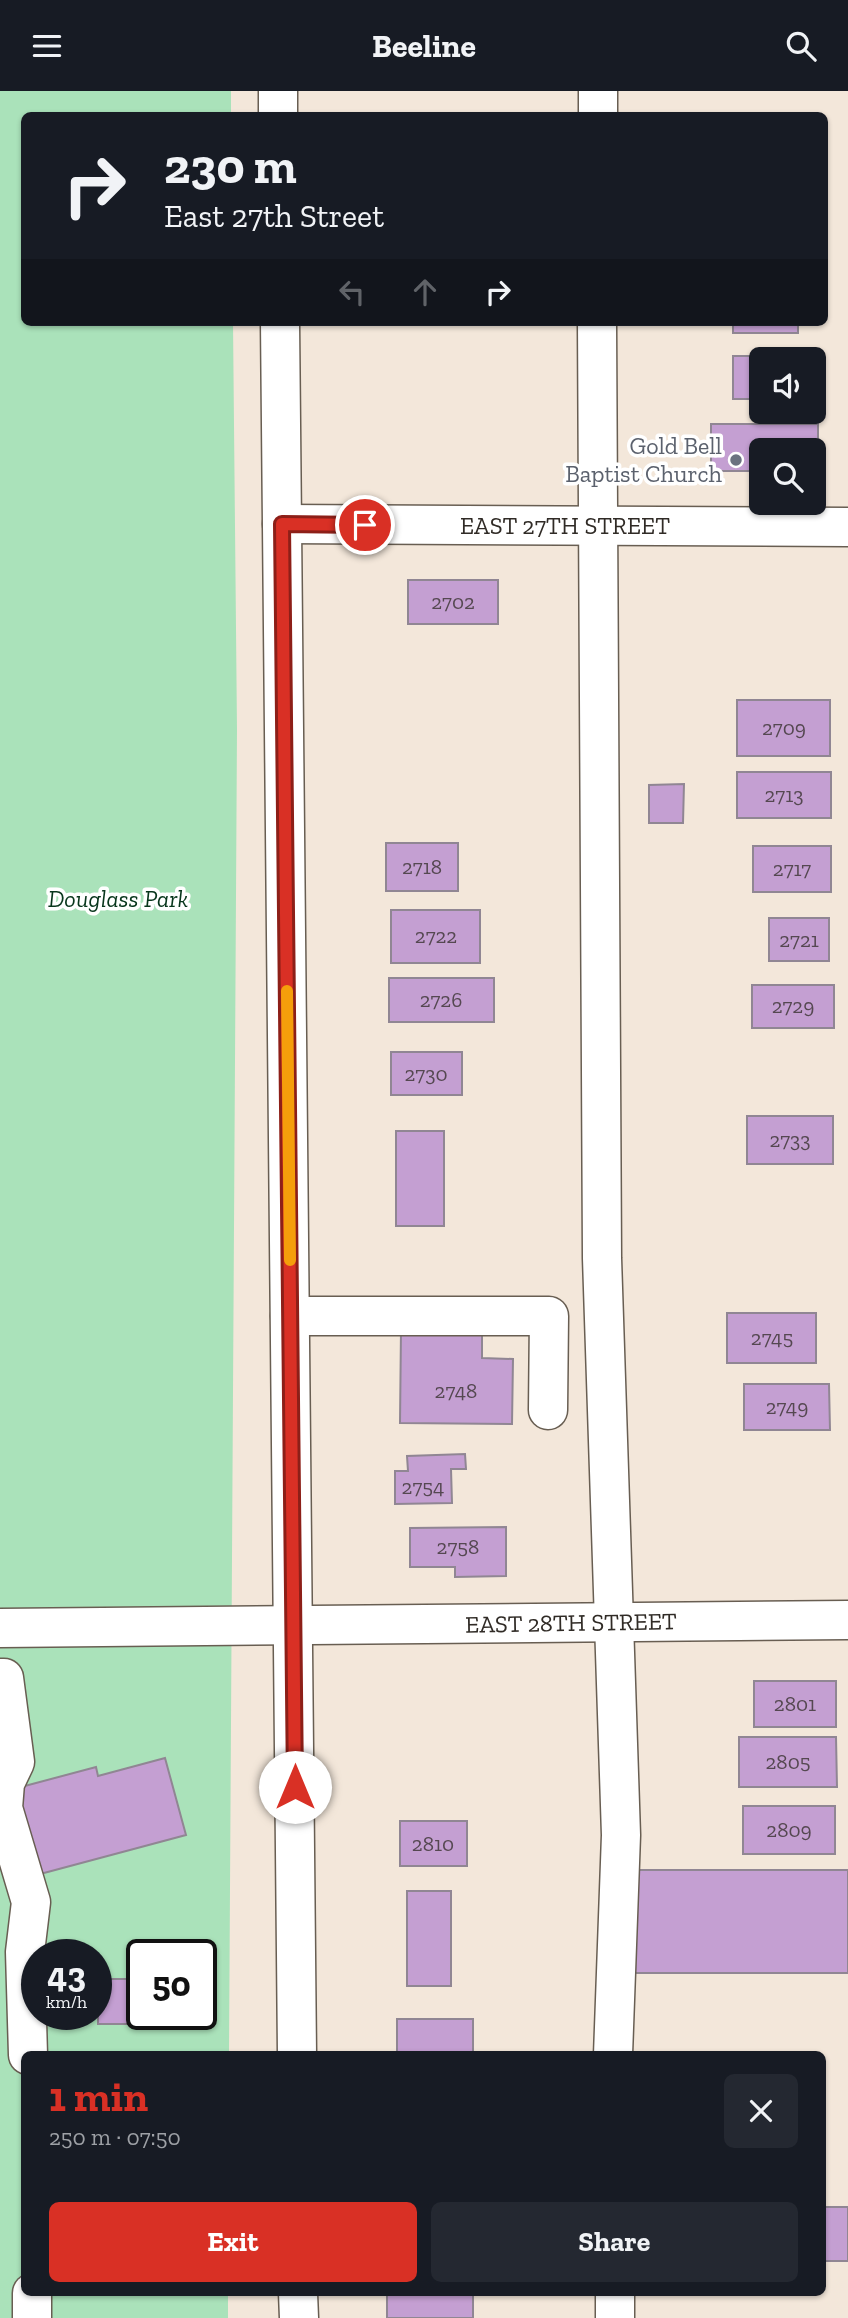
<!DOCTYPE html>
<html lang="en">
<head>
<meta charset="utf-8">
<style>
  body { margin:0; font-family:"Zilla Slab",serif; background:#242831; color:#f1f3f6; height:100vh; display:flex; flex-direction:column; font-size:26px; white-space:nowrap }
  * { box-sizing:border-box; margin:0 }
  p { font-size:23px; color:#9ea1a6 }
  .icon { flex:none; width:38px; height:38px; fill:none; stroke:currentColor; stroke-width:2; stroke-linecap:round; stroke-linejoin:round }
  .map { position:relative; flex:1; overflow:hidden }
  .panel { position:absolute; left:21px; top:1960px; width:805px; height:245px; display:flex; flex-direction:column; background:#171b24; border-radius:10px; box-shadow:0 2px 5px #0004 }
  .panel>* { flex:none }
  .hud { position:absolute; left:21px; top:21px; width:807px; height:214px; border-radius:10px; box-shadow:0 2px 5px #0004; background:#171b24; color:#f1f3f6; overflow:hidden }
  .fabs { position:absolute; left:749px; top:256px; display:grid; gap:14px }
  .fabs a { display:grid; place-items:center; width:77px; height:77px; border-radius:10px; background:#171b24; box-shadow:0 2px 5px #0004; font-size:35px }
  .speed { position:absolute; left:21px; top:1848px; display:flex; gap:14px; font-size:35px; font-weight:700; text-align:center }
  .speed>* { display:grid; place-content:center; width:91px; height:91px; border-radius:50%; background:#171b24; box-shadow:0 2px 5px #0004; line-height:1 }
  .speed small { font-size:18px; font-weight:400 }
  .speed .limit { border:4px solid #111; border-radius:10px; background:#fff; color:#111 }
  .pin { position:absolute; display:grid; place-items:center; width:60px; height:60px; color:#fff; margin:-30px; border:4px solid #fff; border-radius:50%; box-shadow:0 2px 7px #0007 }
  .me { position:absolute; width:77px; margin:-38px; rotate:0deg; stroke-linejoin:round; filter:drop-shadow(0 0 5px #0008) }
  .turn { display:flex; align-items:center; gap:24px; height:147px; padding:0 28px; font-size:32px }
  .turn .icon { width:91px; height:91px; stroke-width:2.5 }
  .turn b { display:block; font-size:49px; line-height:60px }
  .lanes { display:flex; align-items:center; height:66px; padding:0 28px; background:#0003; justify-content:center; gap:35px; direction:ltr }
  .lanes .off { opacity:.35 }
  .round { display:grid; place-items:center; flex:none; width:74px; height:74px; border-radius:10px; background:#242831 }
  .headline { display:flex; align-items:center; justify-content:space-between; height:119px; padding:0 28px }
  h1 { font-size:42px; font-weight:700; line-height:52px; color:#d93025 }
  .button { display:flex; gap:14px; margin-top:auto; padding:14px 28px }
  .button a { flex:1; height:80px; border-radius:10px; background:#d93025; color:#fff; font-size:28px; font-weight:700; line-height:80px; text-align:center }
  .button a+a { background:#242831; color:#f1f3f6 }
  header { display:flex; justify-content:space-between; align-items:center; height:91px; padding:0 28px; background:#171b24; font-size:32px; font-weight:700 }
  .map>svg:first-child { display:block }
</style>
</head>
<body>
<header><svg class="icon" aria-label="menu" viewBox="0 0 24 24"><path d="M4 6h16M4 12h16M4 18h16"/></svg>Beeline<svg class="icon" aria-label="search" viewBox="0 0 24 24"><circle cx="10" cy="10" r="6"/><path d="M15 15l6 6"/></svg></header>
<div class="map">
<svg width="848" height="2227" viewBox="0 0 848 2227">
  <rect width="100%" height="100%" fill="#f3e7da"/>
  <path fill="#aae2ba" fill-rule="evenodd" d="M0,0H231V24H24V231H233L237,639L229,1963L24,1964V2202H228V2227H0ZM37,1864H96V1923H37ZM142,1864H201V1923H142Z"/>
  <g fill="#c49fd2" stroke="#908693" stroke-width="2">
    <rect x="733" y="231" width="65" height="11"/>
    <polygon points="733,265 798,265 798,268 761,268 761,308 733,308"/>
    <polygon points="711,333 818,333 818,398 814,398 814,359 761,359 761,398 756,398 756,380 711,380"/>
    <rect x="408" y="489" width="90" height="44"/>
    <rect x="737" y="609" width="93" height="56"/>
    <rect x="737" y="681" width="94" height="46"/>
    <polygon points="684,693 683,732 649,732 649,694"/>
    <rect x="386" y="752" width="72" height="48"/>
    <rect x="753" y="755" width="78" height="46"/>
    <rect x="391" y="819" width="89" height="53"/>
    <rect x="769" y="827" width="60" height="43"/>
    <rect x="389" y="887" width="105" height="44"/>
    <rect x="752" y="894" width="82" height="43"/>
    <rect x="391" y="961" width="71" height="43"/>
    <rect x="747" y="1025" width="86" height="48"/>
    <rect x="396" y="1040" width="48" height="95"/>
    <rect x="727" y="1222" width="89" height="50"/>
    <polygon points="401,1238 482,1239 482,1267 513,1268 512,1333 400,1332"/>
    <polygon points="744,1293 829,1293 830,1339 744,1339"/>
    <polygon points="465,1363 466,1378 451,1378 452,1412 395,1413 395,1380 408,1380 407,1365"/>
    <polygon points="506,1436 506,1485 455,1486 455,1476 410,1476 410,1437"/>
    <rect x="754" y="1590" width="82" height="46"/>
    <polygon points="739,1646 836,1646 837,1696 739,1696"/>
    <polygon points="165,1667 186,1744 29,1786 6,1700 96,1676 98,1685"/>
    <rect x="743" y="1715" width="92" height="48"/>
    <rect x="400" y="1730" width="67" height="45"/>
    <rect x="633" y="1779" width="215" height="103"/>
    <rect x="407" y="1800" width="44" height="95"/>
    <polygon points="98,1888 142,1888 142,1923 170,1923 170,1933 98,1933"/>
    <rect x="397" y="1928" width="76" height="36"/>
    <rect x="822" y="2116" width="26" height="54"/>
    <rect x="387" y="2202" width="86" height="25"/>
  </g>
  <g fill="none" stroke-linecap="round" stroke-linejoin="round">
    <defs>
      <g id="minor">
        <polyline points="598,24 598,0"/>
        <polyline points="597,231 602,1167 621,1744 613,1964"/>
        <polyline points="282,433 848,436"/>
        <polyline points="290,1225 549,1225 548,1319"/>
        <polyline points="0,1537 848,1529"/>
        <polyline points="0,1587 4,1587 15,1671 5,1692 3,1717 31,1811 25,1861 28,1964"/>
        <polyline points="32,2202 32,2227"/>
        <polyline points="615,2202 615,2227"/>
      </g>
      <g id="major">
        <polyline points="278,0 278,24"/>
        <polyline points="280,231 297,1964"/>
        <polyline points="298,2202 299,2227"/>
      </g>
    </defs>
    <use href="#minor" stroke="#685e52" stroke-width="41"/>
    <use href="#major" stroke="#685e52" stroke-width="41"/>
    <use href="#minor" stroke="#fff" stroke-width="38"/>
    <use href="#major" stroke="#fff" stroke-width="38"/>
  </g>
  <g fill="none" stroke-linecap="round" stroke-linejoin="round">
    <defs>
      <polyline id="route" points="295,1696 282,433 365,434"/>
    </defs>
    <use href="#route" stroke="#8d1f18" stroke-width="18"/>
    <use href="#route" stroke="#d93025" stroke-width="12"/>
    <polyline stroke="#f59e0b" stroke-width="12" points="287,900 290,1169"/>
  </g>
  <circle fill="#6b7280" stroke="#fff" stroke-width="2.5" cx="736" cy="369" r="7"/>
  <g text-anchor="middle" stroke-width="7" stroke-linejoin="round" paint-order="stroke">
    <g font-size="21" fill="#554851">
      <text x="453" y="518">2702</text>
      <text x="784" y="644">2709</text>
      <text x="784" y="711">2713</text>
      <text x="422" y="783">2718</text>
      <text x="792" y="785">2717</text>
      <text x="436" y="852">2722</text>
      <text x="799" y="856">2721</text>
      <text x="441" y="916">2726</text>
      <text x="793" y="922">2729</text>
      <text x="426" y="990">2730</text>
      <text x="790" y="1056">2733</text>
      <text x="772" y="1254">2745</text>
      <text x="456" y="1307">2748</text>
      <text x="787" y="1323">2749</text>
      <text x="423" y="1403">2754</text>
      <text x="458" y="1463">2758</text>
      <text x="795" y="1620">2801</text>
      <text x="788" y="1678">2805</text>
      <text x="789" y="1746">2809</text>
      <text x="433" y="1760">2810</text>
    </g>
    <g font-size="24" fill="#5b616d" stroke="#fff" text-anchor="end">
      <text x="722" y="363">Gold Bell<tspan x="722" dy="28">Baptist Church</tspan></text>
    </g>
    <g font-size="24" fill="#302b26" stroke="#fff">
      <text x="565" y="443">EAST 27TH STREET</text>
      <text transform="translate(571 1532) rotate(-1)" y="8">EAST 28TH STREET</text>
    </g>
    <g font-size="24" font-style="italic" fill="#08361c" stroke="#fff">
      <text x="118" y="816">Douglass Park</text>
    </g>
  </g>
</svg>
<div class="fabs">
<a><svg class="icon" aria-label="sound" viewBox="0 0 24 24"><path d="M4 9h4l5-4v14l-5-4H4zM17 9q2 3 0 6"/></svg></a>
<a><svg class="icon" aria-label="search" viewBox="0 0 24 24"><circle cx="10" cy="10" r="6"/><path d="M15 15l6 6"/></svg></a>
</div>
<div class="speed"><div>43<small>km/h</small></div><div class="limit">50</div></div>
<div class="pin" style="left:365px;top:434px;background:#d93025"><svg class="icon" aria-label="arrive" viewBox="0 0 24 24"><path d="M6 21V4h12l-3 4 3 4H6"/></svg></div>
<svg class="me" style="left:295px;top:1696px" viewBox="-20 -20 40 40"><circle r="19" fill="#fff"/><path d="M0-13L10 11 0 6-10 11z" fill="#d93025"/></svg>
<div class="hud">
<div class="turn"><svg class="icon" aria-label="right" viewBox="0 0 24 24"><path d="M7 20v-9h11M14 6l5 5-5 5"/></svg><div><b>230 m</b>East 27th Street</div></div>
<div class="lanes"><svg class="icon off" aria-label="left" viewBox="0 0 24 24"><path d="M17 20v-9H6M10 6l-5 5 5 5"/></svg><svg class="icon off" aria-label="ahead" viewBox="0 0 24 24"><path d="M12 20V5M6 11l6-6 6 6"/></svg><svg class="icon" aria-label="right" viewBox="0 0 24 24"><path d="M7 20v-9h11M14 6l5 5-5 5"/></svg></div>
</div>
<section class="panel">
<div class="headline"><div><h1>1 min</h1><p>250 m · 07:50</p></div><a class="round"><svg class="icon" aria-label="close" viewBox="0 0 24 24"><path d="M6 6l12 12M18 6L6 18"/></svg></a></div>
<div class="button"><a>Exit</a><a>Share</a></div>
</section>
</div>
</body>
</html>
